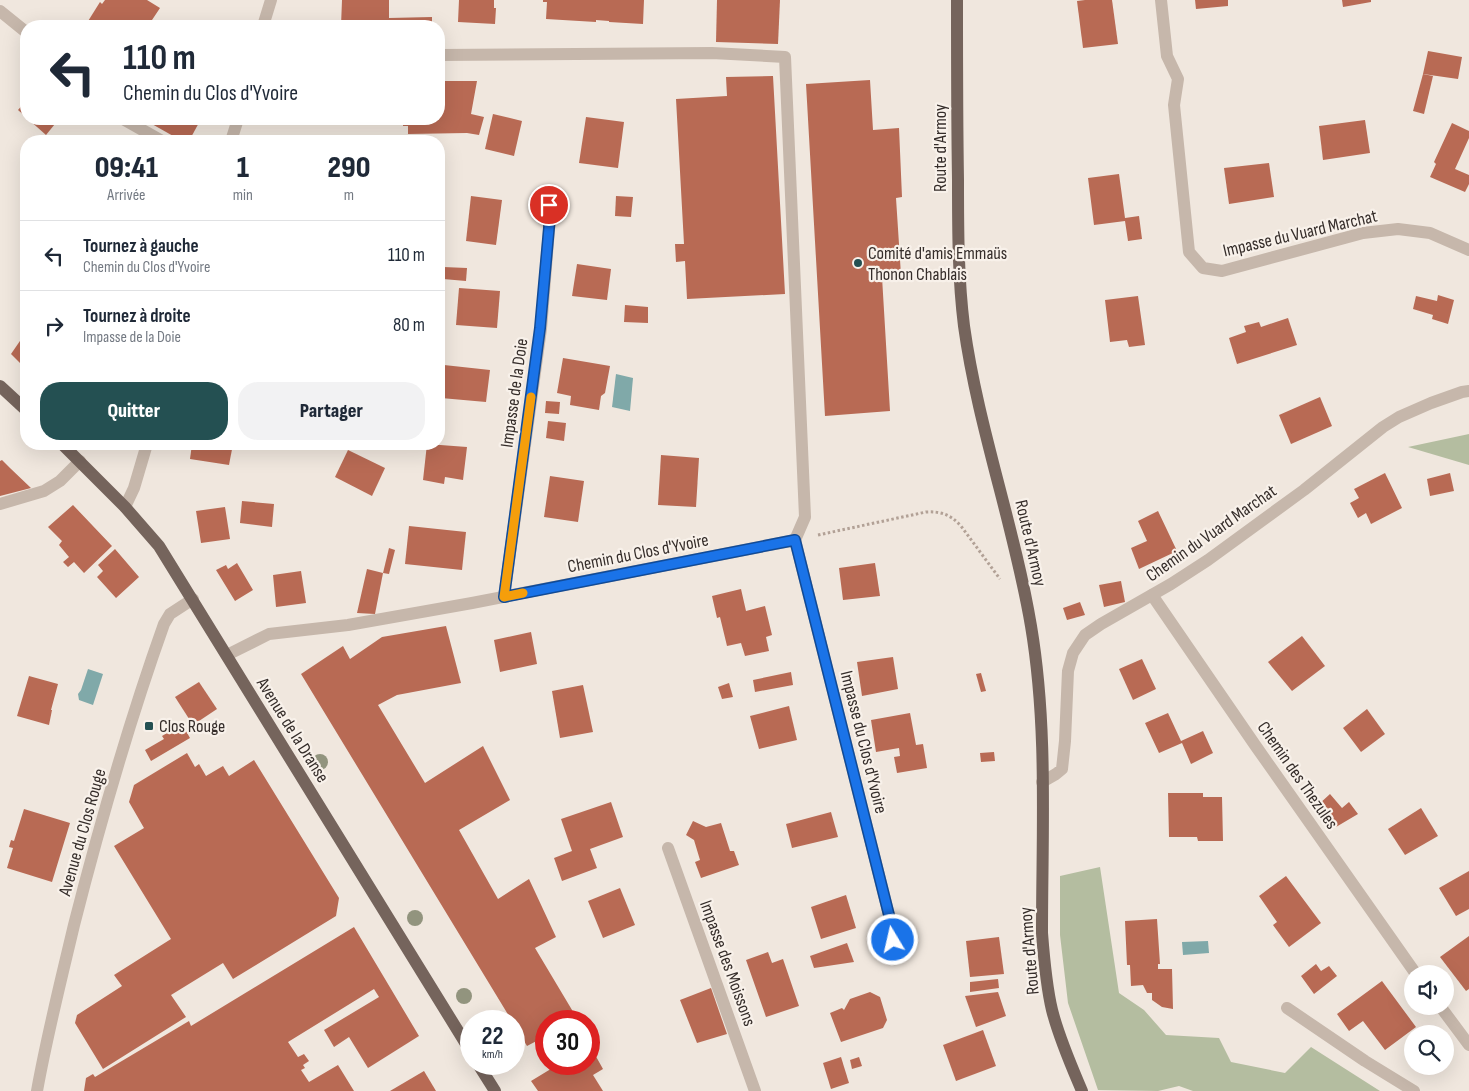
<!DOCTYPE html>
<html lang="fr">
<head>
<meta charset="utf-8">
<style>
  body { margin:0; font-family:"Sofia Sans Condensed",sans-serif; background:#f2f2f3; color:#1f2937; height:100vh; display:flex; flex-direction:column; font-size:19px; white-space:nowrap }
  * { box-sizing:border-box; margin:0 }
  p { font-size:16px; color:#747a83 }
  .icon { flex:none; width:28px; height:28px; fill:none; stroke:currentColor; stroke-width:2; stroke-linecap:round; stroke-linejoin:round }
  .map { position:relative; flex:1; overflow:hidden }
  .side { position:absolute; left:20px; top:135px; width:425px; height:315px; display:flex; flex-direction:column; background:#fff; border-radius:20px; box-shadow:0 5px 20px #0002 }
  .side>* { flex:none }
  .guide { position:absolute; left:20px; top:20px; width:425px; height:105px; border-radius:20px; box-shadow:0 5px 20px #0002; background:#fff; color:#1f2937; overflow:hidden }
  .buttons { position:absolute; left:1404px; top:965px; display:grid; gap:10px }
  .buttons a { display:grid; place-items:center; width:50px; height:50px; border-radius:50%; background:#fff; box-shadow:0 5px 20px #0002; font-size:25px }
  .speed { position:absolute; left:460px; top:1010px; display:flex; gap:10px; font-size:25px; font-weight:700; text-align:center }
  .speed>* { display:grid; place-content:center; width:65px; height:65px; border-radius:50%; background:#fff; box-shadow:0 5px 20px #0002; line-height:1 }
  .speed small { font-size:12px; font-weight:400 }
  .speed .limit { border:8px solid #d22; background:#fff; color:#111 }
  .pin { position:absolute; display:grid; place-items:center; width:42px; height:42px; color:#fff; margin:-21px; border:2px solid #fff; border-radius:50%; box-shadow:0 1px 5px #0007 }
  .me { position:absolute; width:55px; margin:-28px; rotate:351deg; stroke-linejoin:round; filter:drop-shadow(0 0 4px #0008) }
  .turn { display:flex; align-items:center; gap:18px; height:105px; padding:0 20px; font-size:22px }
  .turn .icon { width:65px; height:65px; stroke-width:2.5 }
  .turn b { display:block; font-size:35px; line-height:42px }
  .eta { display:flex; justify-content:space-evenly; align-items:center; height:85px; text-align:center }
  .eta b { font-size:30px; font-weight:800; line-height:35px }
  .primary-button { display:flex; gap:10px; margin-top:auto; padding:10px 20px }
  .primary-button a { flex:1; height:58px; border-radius:20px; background:#245052; color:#fff; font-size:20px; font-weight:800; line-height:58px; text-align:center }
  .primary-button a+a { background:#f2f2f3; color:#1f2937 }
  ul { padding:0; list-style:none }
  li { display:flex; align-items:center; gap:15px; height:70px; padding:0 20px; border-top:1px solid #e0e1e3 }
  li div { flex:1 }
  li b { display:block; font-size:19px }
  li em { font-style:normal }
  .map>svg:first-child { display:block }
</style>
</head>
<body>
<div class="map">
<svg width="1469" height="1091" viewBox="0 0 1469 1091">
  <rect width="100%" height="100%" fill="#f0e7de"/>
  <g fill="#b4bda0">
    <polygon points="1469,434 1469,465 1408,447"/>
    <polygon points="1100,867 1119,993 1144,1010 1166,1035 1219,1038 1231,1062 1285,1073 1311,1047 1380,1091 1193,1091 1179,1086 1158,1091 1098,1090 1068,1003 1060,935 1060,876"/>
  </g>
  <g fill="#80a9a9">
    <polygon points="616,374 633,378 630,411 612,407"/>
    <polygon points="88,669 103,674 93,705 79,700 78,694 81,690"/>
    <polygon points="1208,941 1209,953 1183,955 1182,942"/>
  </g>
  <g fill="#b86a54">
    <polygon points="105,0 147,0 160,8 148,26 85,26 100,2 102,4"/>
    <polygon points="342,0 389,0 389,18 432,17 432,26 341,26"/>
    <polygon points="459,0 494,0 494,8 496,8 495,24 458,22"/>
    <polygon points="543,0 644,0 643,24 609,22 609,21 596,20 596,22 546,19 547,2 543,2"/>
    <polygon points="717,0 780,0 778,44 716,42"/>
    <polygon points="1085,0 1112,0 1118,44 1083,48 1077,1"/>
    <polygon points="1195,0 1228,0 1228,6 1196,9"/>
    <polygon points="1342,0 1371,0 1371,2 1343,7"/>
    <polygon points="1428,51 1462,57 1458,79 1423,74"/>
    <polygon points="1423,74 1433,76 1424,114 1413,111"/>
    <polygon points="773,76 785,294 687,299 685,261 676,262 675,244 684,244 676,99 727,96 726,77"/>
    <polygon points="870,80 873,130 899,128 902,197 896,198 901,275 882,277 890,411 825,416 806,84"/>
    <polygon points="439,81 477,81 471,114 484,117 479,135 467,133 408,134 408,126 403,126 403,119 439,119"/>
    <polygon points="26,101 26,117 18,110"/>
    <polygon points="493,114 522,121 514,156 485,149"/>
    <polygon points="586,117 624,122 618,168 579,163"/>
    <polygon points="28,119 59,119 46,135"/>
    <polygon points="143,119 201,119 189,141 182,141"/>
    <polygon points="1365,120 1370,153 1323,160 1319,126"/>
    <polygon points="1452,123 1469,131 1469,138 1455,169 1469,175 1469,184 1465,192 1430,177 1436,164 1434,162"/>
    <polygon points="263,137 301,139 301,141 262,141"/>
    <polygon points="1269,163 1274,197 1229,204 1224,168"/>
    <polygon points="1119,174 1125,218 1139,216 1142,239 1128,241 1125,221 1094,225 1088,178"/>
    <polygon points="471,196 502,200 496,245 466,241"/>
    <polygon points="616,196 633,197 631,217 615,216"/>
    <polygon points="577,264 611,269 607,300 572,296"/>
    <polygon points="443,267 467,268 466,281 443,279"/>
    <polygon points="459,288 500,291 497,328 456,325"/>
    <polygon points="1438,295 1454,300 1448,324 1432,319 1433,315 1413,309 1416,296 1437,301"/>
    <polygon points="1138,296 1145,345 1129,347 1127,340 1110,342 1105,300"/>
    <polygon points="625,305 648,307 648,323 624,322"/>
    <polygon points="1288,318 1297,345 1237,364 1229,338 1246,332 1244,326 1259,322 1261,327"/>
    <polygon points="22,338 26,342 26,369 11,354"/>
    <polygon points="563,358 610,366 605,393 601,396 599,410 570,405 571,396 557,393"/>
    <polygon points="444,365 490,370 486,402 441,398"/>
    <polygon points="1320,397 1332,426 1291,444 1279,415"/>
    <polygon points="546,401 560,402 559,414 545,413"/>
    <polygon points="548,421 566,423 564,441 546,438"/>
    <polygon points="192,444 233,444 229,465 190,459"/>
    <polygon points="427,444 467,447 463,480 445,477 444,484 423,480"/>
    <polygon points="348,450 385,468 372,496 335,477"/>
    <polygon points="661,455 699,458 696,507 658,505"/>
    <polygon points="2,460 10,468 31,488 0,496 0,461"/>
    <polygon points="1385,473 1402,508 1371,524 1366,513 1358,518 1350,503 1359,498 1354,489"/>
    <polygon points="1450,473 1454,491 1430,496 1427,479"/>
    <polygon points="550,476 584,481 578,522 544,517"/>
    <polygon points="242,501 274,504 272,527 240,523"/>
    <polygon points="73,505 112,546 84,573 74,562 68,567 63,562 69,557 59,545 62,541 48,527"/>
    <polygon points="225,507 230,539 201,543 196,511"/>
    <polygon points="1158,511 1177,551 1139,569 1131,548 1147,541 1138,521"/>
    <polygon points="409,526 466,532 462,570 405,564"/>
    <polygon points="389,548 395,550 389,574 383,573"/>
    <polygon points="115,549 139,577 116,598 97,577 103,571 98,565"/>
    <polygon points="237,563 253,590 235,601 216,570 226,565 228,569"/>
    <polygon points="875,563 880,596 843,600 839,568"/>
    <polygon points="367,569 383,573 375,614 357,613"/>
    <polygon points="301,571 306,603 276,607 273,575"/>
    <polygon points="1121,581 1125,602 1104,607 1099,585"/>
    <polygon points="741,589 746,611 765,606 772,635 766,637 769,651 745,656 741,643 727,646 720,617 717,618 712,596"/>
    <polygon points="1080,602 1085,615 1067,620 1063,608"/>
    <polygon points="446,626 461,683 397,695 378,705 425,783 483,746 510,800 459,830 498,899 529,879 556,937 535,948 578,1020 575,1021 546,1021 546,1036 527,1046 514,1024 514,1021 512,1021 301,674 343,646 350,659 382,637"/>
    <polygon points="531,632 537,664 500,672 494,640"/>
    <polygon points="1302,636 1325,666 1292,691 1268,662"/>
    <polygon points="893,657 898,689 862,696 857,662"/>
    <polygon points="1142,659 1156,689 1133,700 1119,669"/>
    <polygon points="791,672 793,685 755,692 753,680"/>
    <polygon points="981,673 986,691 981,692 976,674"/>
    <polygon points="29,676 58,684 51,710 52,710 49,725 17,716"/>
    <polygon points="199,682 217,709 193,725 175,697"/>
    <polygon points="729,683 733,697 722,699 718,687"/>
    <polygon points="583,685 593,732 560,738 552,691"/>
    <polygon points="789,706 797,740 759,749 750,716"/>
    <polygon points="1367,709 1385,734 1361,752 1343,728"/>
    <polygon points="910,713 916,745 923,744 927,768 897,773 894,757 900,756 899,748 876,752 871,720"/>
    <polygon points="1168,713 1181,741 1203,731 1213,753 1191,764 1182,743 1159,753 1145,723"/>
    <polygon points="182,724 190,738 151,761 145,750 164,739 162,736"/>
    <polygon points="994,752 995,761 981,762 980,753"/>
    <polygon points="187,753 195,767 199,764 206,776 223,766 229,776 254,760 339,898 336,916 233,979 223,963 171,995 186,1017 103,1069 75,1023 77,1015 122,986 114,975 171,939 114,846 144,828 129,802 134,785"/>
    <polygon points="1168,793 1203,793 1203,797 1222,797 1223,841 1198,841 1197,837 1169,837"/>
    <polygon points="1330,794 1342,808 1349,802 1358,814 1336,827 1318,805"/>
    <polygon points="611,802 623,837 590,849 597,868 562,881 554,858 572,851 561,819"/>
    <polygon points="1421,808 1438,836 1405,855 1388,829"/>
    <polygon points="24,809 70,823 52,882 7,868 13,848 9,847 11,840 14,841"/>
    <polygon points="831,812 838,837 792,848 786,824"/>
    <polygon points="693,821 706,827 721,823 730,851 734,851 739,865 701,878 695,862 700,860 694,840 686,835"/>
    <polygon points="1469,871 1469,909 1456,916 1439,888"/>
    <polygon points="1286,876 1321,923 1289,947 1273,925 1277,922 1259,896"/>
    <polygon points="620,888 635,925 603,938 588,901"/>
    <polygon points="846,895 856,928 821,939 811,907"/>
    <polygon points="1157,919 1160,964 1158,964 1158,969 1172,969 1173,1009 1162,1007 1152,1000 1152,993 1147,993 1143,985 1131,986 1130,965 1127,965 1125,921"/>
    <polygon points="354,927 419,1036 368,1068 349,1037 334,1047 324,1030 379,997 374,989 288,1042 298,1057 304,1054 309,1061 303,1065 305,1068 301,1070 309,1082 338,1065 354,1091 84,1091 86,1078 93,1074 95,1077 189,1021 191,1026"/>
    <polygon points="1469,936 1469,989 1466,991 1440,957"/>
    <polygon points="999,937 1004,974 970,977 966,941"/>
    <polygon points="847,943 854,962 814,968 810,956"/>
    <polygon points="768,952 772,963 783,959 799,1006 766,1017 746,960"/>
    <polygon points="1316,964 1321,971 1329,966 1337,976 1314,994 1301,976"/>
    <polygon points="998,979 999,988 970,992 970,982"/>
    <polygon points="1382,981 1416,1027 1385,1050 1363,1021 1349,1031 1337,1014"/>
    <polygon points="711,988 727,1034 697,1043 680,1000"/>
    <polygon points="870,992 880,997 887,1020 883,1028 841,1042 830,1013 842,1008 844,1010 850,999"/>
    <polygon points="998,992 1006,1016 976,1027 965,996"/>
    <polygon points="983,1030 996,1066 956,1081 943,1045"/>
    <polygon points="589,1044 603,1069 593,1075 603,1091 538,1091 531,1081 559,1064 589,1064"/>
    <polygon points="841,1057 849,1083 831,1089 823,1063"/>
    <polygon points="859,1057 862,1066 852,1069 850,1060"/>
    <polygon points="424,1071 436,1091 390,1091"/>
  </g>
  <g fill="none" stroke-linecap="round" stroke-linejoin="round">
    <path stroke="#b2a196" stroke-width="3" stroke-dasharray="2.5 2.5" stroke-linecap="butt" d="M818,535L926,512C941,511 951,515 961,526L1000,579"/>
    <g stroke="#c6b7ab" stroke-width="12">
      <polyline points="1161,0 1167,56 1178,79 1174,105 1189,252 1203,268 1222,271 1363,233 1398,229 1430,233 1469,250"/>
      <polyline points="0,11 26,32"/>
      <polyline points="263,26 271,0"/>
      <polyline points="439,55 712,53 785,57 805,517 795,540"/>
      <polyline points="123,119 162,141"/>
      <polyline points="231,141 238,119"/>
      <polyline points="0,504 44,491 60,481 80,461"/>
      <polyline points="125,507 134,488 147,444"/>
      <polyline points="795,540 892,927 893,940 889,952"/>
      <polyline points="1152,595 1255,745 1416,974"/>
      <polyline points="504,597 541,329 550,217 549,205 545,194"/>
      <polyline points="227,655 269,634 348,625 472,603 795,540"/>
      <polyline points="1042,782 1056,774 1062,769 1065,741 1068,671 1073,653 1085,635 1101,624 1171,584 1208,560 1304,490 1383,427 1399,417 1431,403 1462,392 1469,391"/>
      <polyline points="668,848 755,1091"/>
      <polyline points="1440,1006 1469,1045"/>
      <polyline points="1287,1008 1365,1061 1414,1091"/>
      <path d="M37,1091C47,1035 61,980 74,925C100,823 129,722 164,624L170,614L193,599"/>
    </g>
    <g stroke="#75645c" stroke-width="12">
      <path d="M957,0C957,60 957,120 958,180C958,228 958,278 964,326C978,427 1014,525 1031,626C1048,727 1042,831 1042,933C1044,959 1046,985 1052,1010C1059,1038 1071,1065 1082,1091"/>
      <polyline points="0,386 26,410"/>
      <polyline points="62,444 125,507 159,546 471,1052"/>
      <polyline points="478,1064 495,1091"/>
    </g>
  </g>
  <g fill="#92947e">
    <circle cx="320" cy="762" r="8"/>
    <circle cx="415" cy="918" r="8"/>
    <circle cx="464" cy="996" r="8"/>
  </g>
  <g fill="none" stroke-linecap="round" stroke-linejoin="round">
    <defs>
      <polyline id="route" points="549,205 550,217 540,328 504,597 795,540 892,927 893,940"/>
    </defs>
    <use href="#route" stroke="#114b97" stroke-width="12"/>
    <use href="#route" stroke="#1a73e8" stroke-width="9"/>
    <polyline stroke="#f59e0b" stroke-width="9" points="523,593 504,597 531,397"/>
  </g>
  <g fill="#245052" stroke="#f8f1ea" stroke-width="2">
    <circle cx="858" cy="263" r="5"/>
    <rect x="144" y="721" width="10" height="10" rx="2.5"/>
  </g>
  <g text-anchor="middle" stroke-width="4.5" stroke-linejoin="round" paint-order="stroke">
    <g font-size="18" fill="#352d2a" stroke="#f8f1ea">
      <text transform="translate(940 148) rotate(-90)" y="6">Route d'Armoy</text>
      <text transform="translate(1300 233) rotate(-13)" y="6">Impasse du Vuard Marchat</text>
      <text transform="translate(514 393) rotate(-82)" y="6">Impasse de la Doie</text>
      <text transform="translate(1211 533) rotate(-35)" y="6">Chemin du Vuard Marchat</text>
      <text transform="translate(1031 543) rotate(77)" y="6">Route d'Armoy</text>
      <text transform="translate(638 553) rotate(-11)" y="6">Chemin du Clos d'Yvoire</text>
      <text transform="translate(293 730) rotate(58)" y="6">Avenue de la Dranse</text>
      <text transform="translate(864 742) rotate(76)" y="6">Impasse du Clos d'Yvoire</text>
      <text transform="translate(1298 775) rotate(55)" y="6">Chemin des Thezules</text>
      <text transform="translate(82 832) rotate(-74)" y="6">Avenue du Clos Rouge</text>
      <text transform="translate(1029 951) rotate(-95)" y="6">Route d'Armoy</text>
      <text transform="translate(728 963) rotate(70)" y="6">Impasse des Moissons</text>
    </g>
    <g font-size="18" fill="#352d2a" stroke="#f8f1ea" text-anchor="start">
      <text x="868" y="259">Comité d'amis Emmaüs<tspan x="868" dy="21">Thonon Chablais</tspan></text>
      <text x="159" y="732">Clos Rouge</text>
    </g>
  </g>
</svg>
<div class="buttons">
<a><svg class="icon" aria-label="sound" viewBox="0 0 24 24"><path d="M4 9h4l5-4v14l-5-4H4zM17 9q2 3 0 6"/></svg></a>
<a><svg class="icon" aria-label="search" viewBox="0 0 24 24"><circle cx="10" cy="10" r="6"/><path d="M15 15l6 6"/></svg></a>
</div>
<div class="speed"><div>22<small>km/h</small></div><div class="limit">30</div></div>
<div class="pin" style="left:549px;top:205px;background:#d93025"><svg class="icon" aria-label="arrive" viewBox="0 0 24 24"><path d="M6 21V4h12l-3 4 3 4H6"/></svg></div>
<svg class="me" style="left:893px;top:940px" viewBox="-20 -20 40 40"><circle r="17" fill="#1a73e8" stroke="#fff" stroke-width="3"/><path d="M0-11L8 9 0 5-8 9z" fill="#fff"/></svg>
<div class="guide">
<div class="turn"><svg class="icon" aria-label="left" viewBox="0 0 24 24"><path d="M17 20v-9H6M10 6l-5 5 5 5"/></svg><div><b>110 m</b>Chemin du Clos d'Yvoire</div></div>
</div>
<section class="side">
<div class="eta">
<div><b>09:41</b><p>Arrivée</p></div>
<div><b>1</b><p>min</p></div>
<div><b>290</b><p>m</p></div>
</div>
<ul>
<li><svg class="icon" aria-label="left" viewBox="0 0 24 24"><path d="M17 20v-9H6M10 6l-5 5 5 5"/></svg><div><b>Tournez à gauche</b><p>Chemin du Clos d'Yvoire</p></div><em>110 m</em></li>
<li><svg class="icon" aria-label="right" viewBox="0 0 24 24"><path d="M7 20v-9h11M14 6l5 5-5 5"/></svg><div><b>Tournez à droite</b><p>Impasse de la Doie</p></div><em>80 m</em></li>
</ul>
<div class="primary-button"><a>Quitter</a><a>Partager</a></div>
</section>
</div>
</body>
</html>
